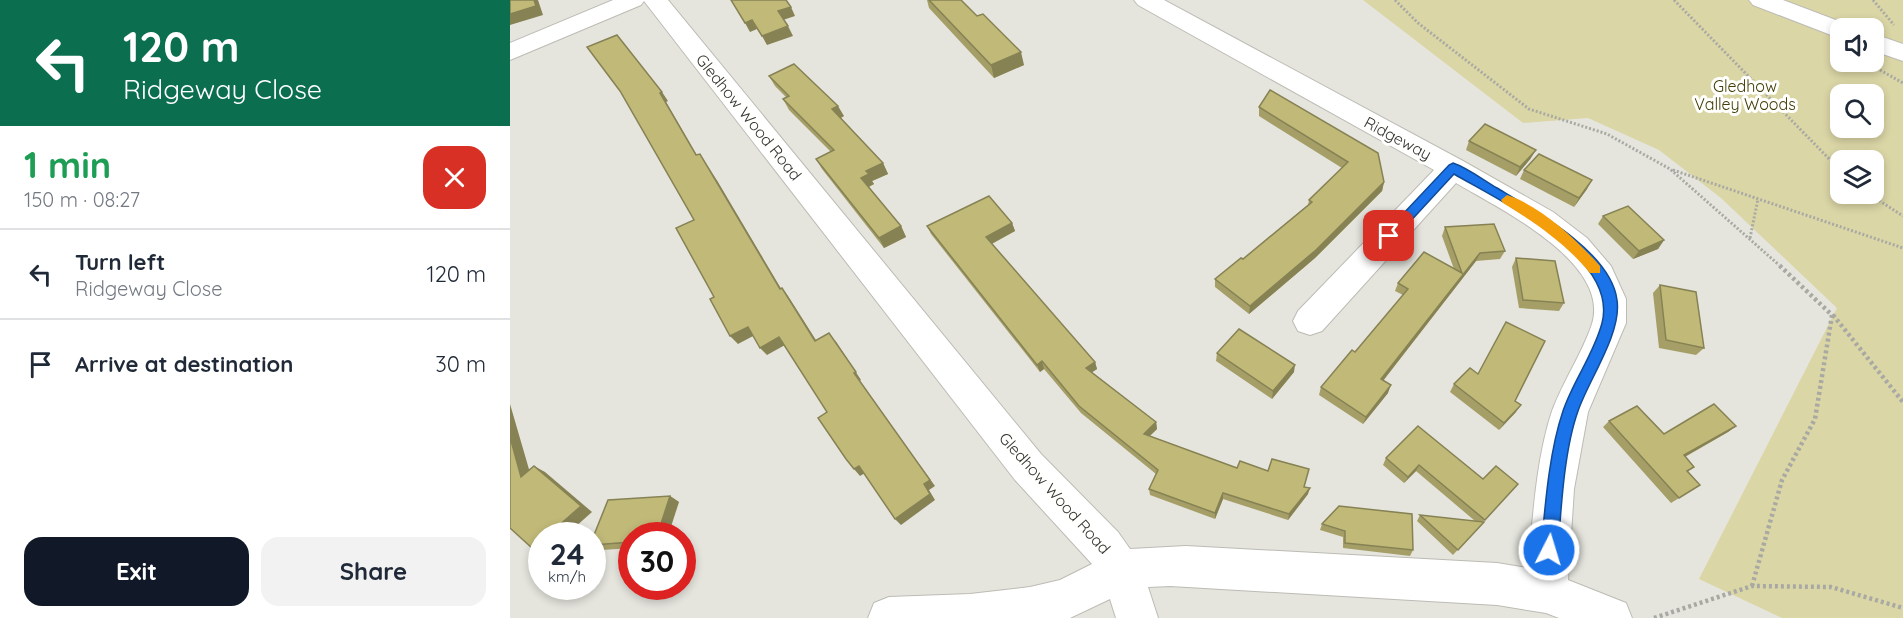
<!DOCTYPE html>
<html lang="en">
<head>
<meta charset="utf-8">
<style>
  body { margin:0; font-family:Quicksand,sans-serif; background:#f2f2f3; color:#1f2937; height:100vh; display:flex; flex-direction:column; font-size:22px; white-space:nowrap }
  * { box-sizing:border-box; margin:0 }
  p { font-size:20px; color:#747a83 }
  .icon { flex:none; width:33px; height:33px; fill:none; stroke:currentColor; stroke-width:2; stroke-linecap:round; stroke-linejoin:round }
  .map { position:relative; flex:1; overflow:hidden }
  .drawer { display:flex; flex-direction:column; background:#fff; width:510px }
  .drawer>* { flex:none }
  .banner { background:#0b6e4f; color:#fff; overflow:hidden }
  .buttons { position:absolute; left:1320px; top:18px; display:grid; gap:12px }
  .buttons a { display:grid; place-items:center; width:54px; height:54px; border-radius:12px; background:#fff; box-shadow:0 3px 9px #0003; font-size:30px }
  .speed { position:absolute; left:18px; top:522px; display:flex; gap:12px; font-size:30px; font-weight:700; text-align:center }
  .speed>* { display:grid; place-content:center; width:78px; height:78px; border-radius:50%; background:#fff; box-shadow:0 3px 9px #0003; line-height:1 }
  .speed small { font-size:15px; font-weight:400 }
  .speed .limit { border:9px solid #d22; background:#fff; color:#111 }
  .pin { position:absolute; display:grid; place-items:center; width:51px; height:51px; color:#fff; margin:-26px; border-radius:12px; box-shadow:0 3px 9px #0006 }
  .me { position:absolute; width:66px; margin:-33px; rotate:5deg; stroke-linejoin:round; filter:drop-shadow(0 0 4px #0008) }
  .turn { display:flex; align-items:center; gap:21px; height:126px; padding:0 24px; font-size:27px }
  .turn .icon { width:78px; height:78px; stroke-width:2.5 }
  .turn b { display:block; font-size:42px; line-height:51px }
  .round { display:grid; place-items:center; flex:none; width:63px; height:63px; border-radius:18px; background:#f2f2f3 }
  .headline { display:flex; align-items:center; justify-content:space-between; height:102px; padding:0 24px }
  h1 { font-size:36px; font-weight:700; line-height:45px; color:#1e9e55 }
  .action { display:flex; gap:12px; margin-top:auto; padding:12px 24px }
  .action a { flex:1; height:69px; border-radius:18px; background:#111827; color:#fff; font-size:24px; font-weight:700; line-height:69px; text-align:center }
  .action a+a { background:#f2f2f3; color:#1f2937 }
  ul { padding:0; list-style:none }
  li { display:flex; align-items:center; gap:18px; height:90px; padding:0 24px; border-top:2px solid #e0e1e3 }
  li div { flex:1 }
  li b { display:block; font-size:22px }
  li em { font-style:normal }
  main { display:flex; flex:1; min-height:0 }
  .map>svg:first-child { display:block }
</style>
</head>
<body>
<main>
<section class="drawer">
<div class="banner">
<div class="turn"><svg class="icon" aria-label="left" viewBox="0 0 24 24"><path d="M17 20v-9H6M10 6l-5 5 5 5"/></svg><div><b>120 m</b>Ridgeway Close</div></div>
</div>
<div class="headline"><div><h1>1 min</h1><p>150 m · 08:27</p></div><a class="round" style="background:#d93025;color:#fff"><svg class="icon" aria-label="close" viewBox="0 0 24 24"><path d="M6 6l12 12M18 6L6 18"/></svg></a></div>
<ul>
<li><svg class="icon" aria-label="left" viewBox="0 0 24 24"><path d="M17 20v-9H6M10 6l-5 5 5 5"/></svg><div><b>Turn left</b><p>Ridgeway Close</p></div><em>120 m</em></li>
<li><svg class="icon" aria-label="arrive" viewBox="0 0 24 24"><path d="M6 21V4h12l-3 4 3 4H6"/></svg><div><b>Arrive at destination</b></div><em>30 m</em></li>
</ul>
<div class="action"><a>Exit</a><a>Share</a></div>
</section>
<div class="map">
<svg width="1393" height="618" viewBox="0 0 1393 618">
  <rect width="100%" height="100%" fill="#e5e5de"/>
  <path fill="#dbd6a6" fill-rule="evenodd" d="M853,0H1393V618H1272L1189,579L1327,308L1211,198L1149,150L1078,118L1013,123ZM1330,28H1364V62H1330ZM1330,94H1364V128H1330ZM1330,160H1364V194H1330Z"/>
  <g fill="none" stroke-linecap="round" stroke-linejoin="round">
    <defs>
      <g id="minor">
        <path d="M103,0H158L531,454L608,532L620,549L676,546L987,563L1018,568C1023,518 1026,459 1042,411C1053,381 1072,354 1082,324C1101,262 988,208 946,183L812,331L800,335L788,331L783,321L788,311L924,170L628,5L624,0H654L953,161L1043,212L1077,238L1101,266L1116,299V323L1078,412L1064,489L1058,580L1116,603L1122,618H1049L1036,613L987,605L660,586L638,587L648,618H606L600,599L560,618H358L364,603L379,597L460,594L520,587L550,580L582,564L505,480L134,1L131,5L0,60V43Z"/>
        <polygon points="1239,0 1273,0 1339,25 1341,28 1330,28 1330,37 1321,35 1243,5"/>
        <polygon points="1364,34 1393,44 1393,61 1364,51"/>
      </g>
    </defs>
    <use href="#minor" stroke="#bcbbb4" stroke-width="2"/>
    <g stroke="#a9a9a3" stroke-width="3" stroke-dasharray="2 2" stroke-linecap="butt">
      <polyline points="885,0 908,23 1019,109 1097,134 1160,169 1269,265"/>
      <polyline points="1164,0 1330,170"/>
      <polyline points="1363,0 1384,25"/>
      <polyline points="1370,70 1393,83"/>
      <polyline points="1163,170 1393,248"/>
      <polyline points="1359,194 1393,216"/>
      <polyline points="1240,238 1248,199"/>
    </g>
    <g stroke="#a9a9a3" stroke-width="4.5" stroke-dasharray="3 3" stroke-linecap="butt">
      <polyline points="1323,315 1393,402"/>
      <polyline points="1242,586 1272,480 1305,419 1322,315 1268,264"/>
      <polyline points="1144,618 1242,586 1321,587 1393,608"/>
    </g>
    <use href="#minor" fill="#fff" fill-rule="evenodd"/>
  </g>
  <g fill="#a59f67">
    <polygon points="417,0 451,0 514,65 484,78 419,8"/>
    <polygon points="259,76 334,116 331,118 373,163 378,174 362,181 364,184 359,187 391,226 396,237 374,248 312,169 306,159 321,152 279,110 273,99 276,97 265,86"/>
    <polygon points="749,107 874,182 872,191 805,258 739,314 705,287 705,279 733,259 798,205 799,200 832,168 749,116"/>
    <polygon points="959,141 1021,158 1006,176 956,150"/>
    <polygon points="1014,170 1077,189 1064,207 1010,179"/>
    <polygon points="1093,216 1154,240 1148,249 1123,259 1088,224"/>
    <polygon points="502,223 505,231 482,244 585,362 587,369 582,372 646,422 647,429 640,436 727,468 794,487 798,494 778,520 713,499 705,519 640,495 639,489 646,474 571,413 534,369 530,372 421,234 417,226"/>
    <polygon points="935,227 995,251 990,259 966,261 873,381 878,393 853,424 809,395 811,387 845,352 893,295 885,291 888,283 944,269 932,236"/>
    <polygon points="1006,258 1054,303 1049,311 1009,308 1002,267"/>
    <polygon points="1150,285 1194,348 1186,355 1149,348 1143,293"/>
    <polygon points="707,353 784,372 762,399 706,361"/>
    <polygon points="944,384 1005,401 1006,412 989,430 940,392"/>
    <polygon points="1099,421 1154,434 1226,426 1218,432 1175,457 1184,467 1178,471 1190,485 1161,503 1093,427"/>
    <polygon points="908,426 973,479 1008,484 943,555 907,521 910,515 965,521 906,471 894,483 873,465 876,458"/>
    <polygon points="160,496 169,502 122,536 122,548 92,550 82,546 82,540"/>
    <polygon points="812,524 903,550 900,556 833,548 833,537 810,530"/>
  </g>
  <g fill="#868254">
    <polygon points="24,0 28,0 33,15 0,25 0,14"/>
    <polygon points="281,7 285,16 273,20 268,11"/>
    <polygon points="242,20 247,29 240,32 235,23"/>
    <polygon points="278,26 283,36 257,45 252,36"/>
    <polygon points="511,52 514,65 484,78 481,65"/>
    <polygon points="152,92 158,101 156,102 192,164 186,155 150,93"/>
    <polygon points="328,106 334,116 328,119 322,109"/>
    <polygon points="1026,150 1021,158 1006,176 1010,167"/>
    <polygon points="190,154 208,182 276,297 270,289"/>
    <polygon points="373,163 378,174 362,181 364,184 356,188 351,178 356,171"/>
    <polygon points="1082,180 1077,189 1064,207 1069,198"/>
    <polygon points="874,182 872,191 805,258 739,314 740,306"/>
    <polygon points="502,223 505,231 479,245 476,237"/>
    <polygon points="391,226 396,237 374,248 369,238"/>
    <polygon points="1154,240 1148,249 1123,259 1129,251"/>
    <polygon points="970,253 966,261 868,387 871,379"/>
    <polygon points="272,288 278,296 311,348 305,341"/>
    <polygon points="238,327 245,335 228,344 220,336"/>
    <polygon points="269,337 275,345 257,355 250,348"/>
    <polygon points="325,340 351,380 349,381 425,486 419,490 425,500 391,525 385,519"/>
    <polygon points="532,361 534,369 530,372 527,365"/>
    <polygon points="585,362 587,369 578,375 576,368"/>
    <polygon points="785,365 784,372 762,399 763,391"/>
    <polygon points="881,385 878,393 853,424 856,417"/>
    <polygon points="0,404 23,483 11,477 0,437"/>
    <polygon points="1011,405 1006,412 989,430 994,423"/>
    <polygon points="646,422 647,429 635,440 634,434"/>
    <polygon points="1226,426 1218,432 1167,461 1174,455"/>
    <polygon points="909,465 906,471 894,483 898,477"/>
    <polygon points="24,466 35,472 82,512 55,536 37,536"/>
    <polygon points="349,466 355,473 350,476 344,469"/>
    <polygon points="800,488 798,494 778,520 779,514"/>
    <polygon points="713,493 713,499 705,519 705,513"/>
    <polygon points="160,496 169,502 158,536 147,536"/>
    <polygon points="32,540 32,553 22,548"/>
  </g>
  <g fill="#c0b978" stroke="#868254" stroke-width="1.5">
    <polygon points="0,0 24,0 26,6 0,14"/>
    <polygon points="221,0 276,0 281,7 268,11 278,26 252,36 242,20 235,23"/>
    <polygon points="419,0 451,0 467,16 473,14 511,52 481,65"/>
    <polygon points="107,35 152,92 150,93 186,155 190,154 270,289 272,288 305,341 319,333 346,372 344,373 420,480 414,484 420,494 385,519 349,466 344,469 336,459 308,418 317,412 269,337 250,348 238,327 220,336 200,299 204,297 166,228 184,220 110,91 77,47"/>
    <polygon points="284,64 328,106 322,109 373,163 356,171 359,174 351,178 391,226 369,238 306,159 324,150 273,99 279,96 259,76"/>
    <polygon points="760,90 868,153 874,182 806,250 740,306 705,279 731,258 733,259 802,202 799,200 838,162 749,107"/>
    <polygon points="975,124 1026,150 1010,167 959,141"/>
    <polygon points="1029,154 1082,180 1069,198 1014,170"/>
    <polygon points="479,196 502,223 476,237 585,362 576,368 646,422 634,434 727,468 730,461 758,471 762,459 799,469 794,487 800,488 779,514 713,493 705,513 639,489 648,470 569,406 532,361 527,365 417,226"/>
    <polygon points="1118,206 1154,240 1129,251 1093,216"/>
    <polygon points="984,224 995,251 970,253 871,379 881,385 856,417 811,387 842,350 845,352 898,289 888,283 914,252 952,273 935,227"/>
    <polygon points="1006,258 1045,261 1054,303 1013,300"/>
    <polygon points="1150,285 1186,292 1194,348 1156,340"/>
    <polygon points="996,322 1035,341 1005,401 1011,405 994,423 944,384 960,368 968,374"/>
    <polygon points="729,329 785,365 763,391 707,353"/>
    <polygon points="1204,404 1226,426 1174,455 1184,467 1177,471 1190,485 1169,498 1099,421 1127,406 1154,434"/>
    <polygon points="908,426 973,479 986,466 1008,484 975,520 909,465 898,477 876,458"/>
    <polygon points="0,437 11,477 24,466 71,506 37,536 32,536 32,540 22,548 0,528"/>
    <polygon points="160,496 147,536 122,536 122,542 82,545 82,540 98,500"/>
    <polygon points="829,506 902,514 903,550 835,543 835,531 812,524"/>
    <polygon points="910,515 974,522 948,550"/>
  </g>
  <path fill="#1a73e8" stroke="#114b97" stroke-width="1.5" d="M943,163C958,168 973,180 987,188C1024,210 1101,252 1107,300C1112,333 1079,379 1068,411C1054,450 1051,509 1048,550L1045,556L1039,559L1033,556L1031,550C1035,507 1039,452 1053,411C1063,381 1084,354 1092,323C1109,257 990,201 944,174L884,239H875V233L939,165Z"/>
  <path fill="#f59e0b" d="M997,195C1031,206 1067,240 1090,266V273H1080C1055,243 1026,223 993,203L991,200Z"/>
  <g text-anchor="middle" stroke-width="6" stroke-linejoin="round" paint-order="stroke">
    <g font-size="16" fill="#423c07" stroke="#fffffe">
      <text x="1235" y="92">Gledhow<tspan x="1235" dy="18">Valley Woods</tspan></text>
    </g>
    <g font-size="16" fill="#343431" stroke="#fffffe">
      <text transform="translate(239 117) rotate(51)" y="6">Gledhow Wood Road</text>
      <text transform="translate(888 138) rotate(28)" y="6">Ridgeway</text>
      <text transform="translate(545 493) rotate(48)" y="6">Gledhow Wood Road</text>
    </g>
  </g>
</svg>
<div class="buttons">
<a><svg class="icon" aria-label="sound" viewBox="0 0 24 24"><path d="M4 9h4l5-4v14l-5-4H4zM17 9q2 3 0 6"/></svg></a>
<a><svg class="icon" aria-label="search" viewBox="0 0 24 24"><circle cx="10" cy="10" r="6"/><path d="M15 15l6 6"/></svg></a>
<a><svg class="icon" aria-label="layers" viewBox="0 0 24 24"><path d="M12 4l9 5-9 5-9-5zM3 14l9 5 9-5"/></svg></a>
</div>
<div class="speed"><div>24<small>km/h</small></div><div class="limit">30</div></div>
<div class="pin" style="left:879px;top:236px;background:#d93025"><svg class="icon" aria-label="arrive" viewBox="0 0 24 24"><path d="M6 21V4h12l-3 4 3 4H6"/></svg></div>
<svg class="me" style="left:1039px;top:550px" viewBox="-20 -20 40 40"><circle r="17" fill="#1a73e8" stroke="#fff" stroke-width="3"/><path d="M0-11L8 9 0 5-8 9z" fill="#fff"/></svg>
</div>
</main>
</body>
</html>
